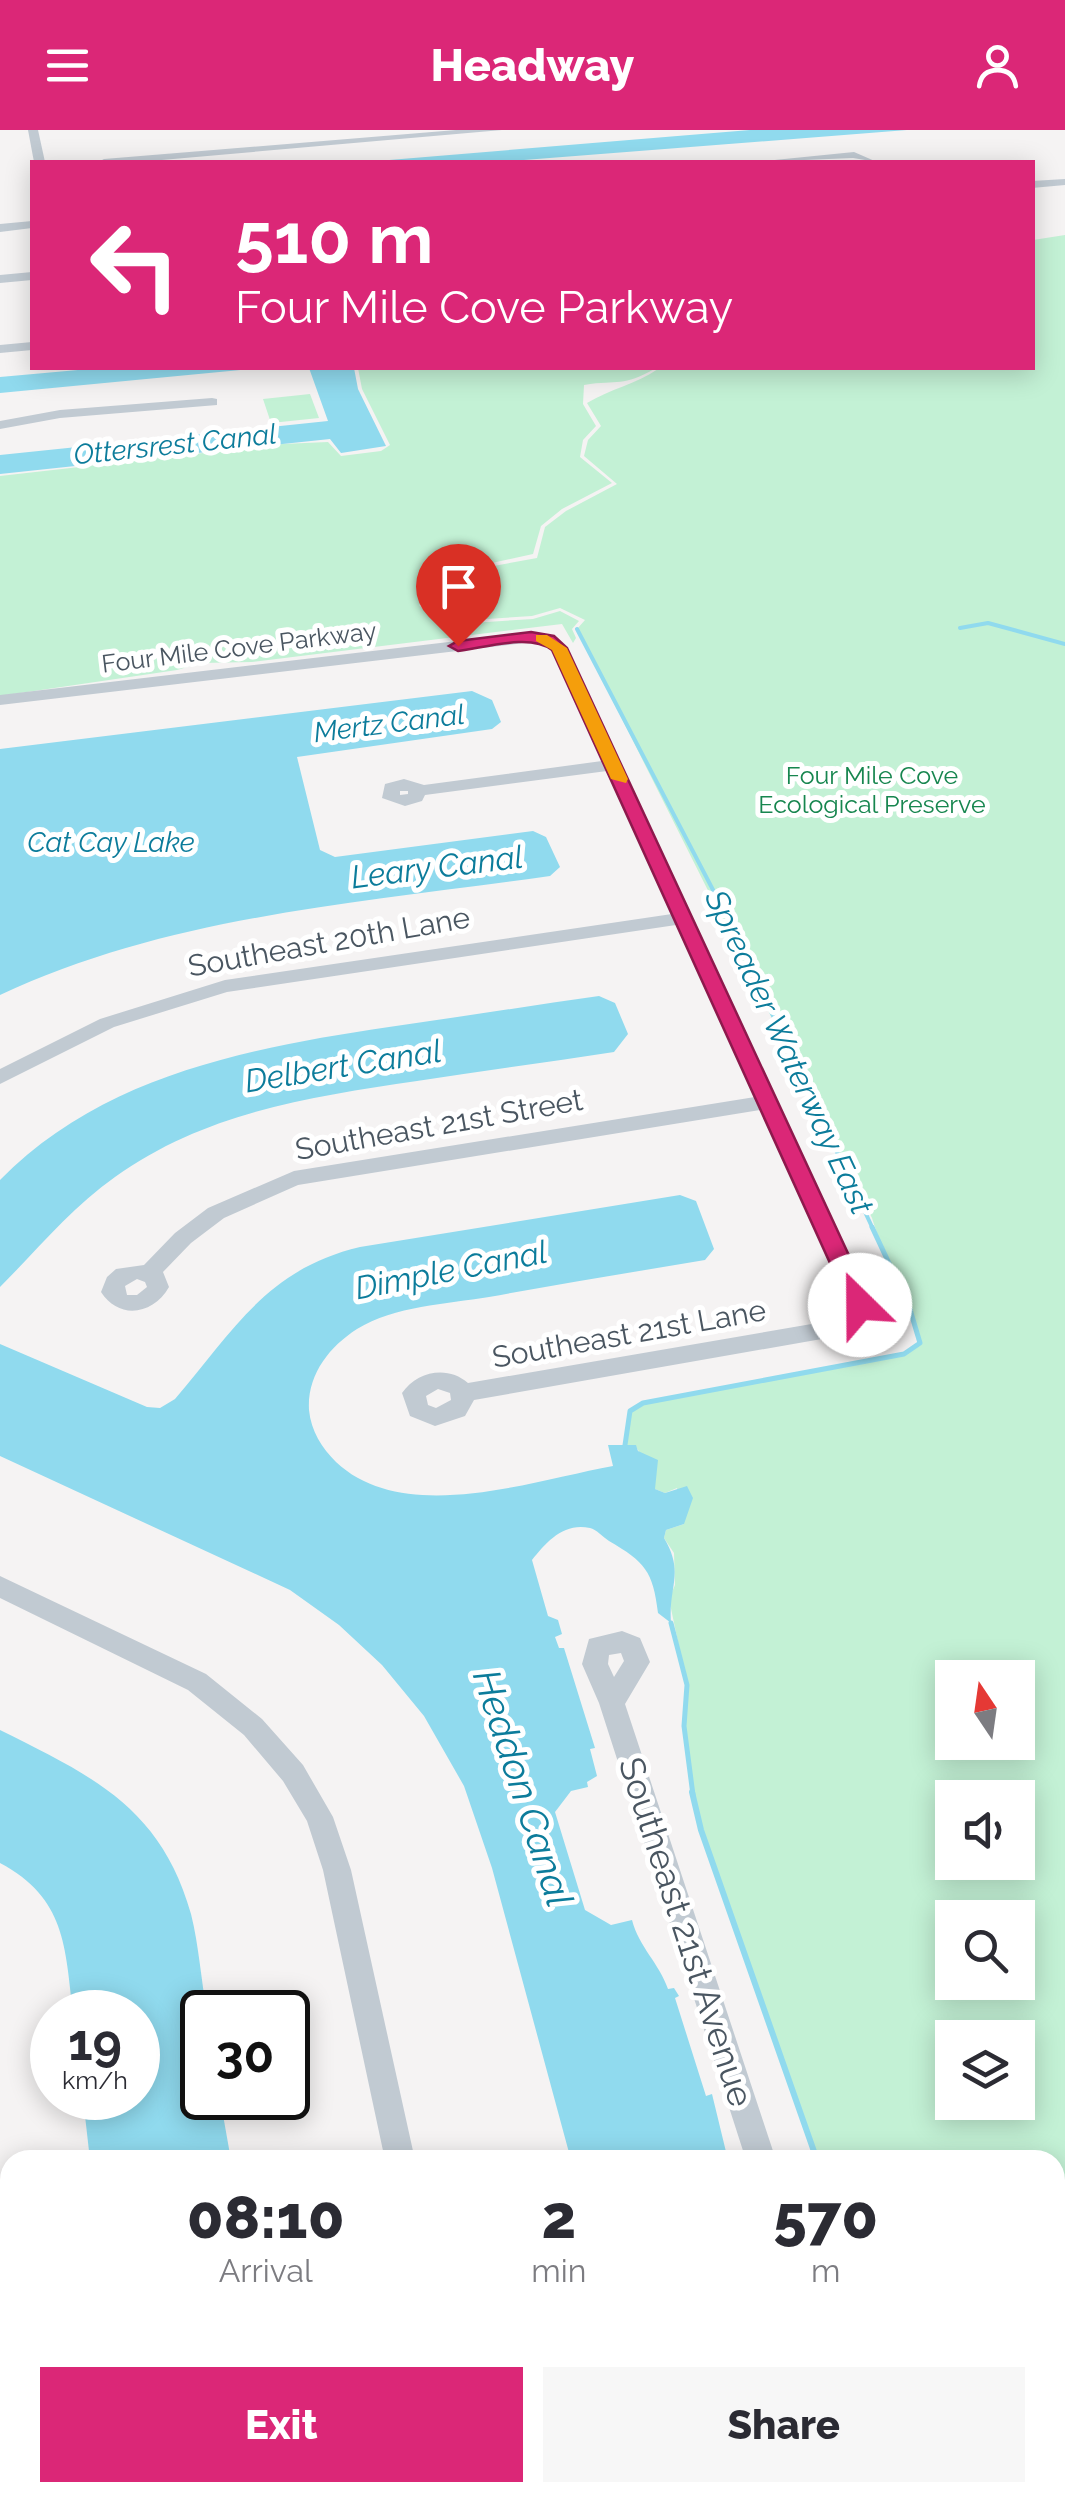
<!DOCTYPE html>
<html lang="en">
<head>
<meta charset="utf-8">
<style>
  body { margin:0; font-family:Raleway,sans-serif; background:#f7f7f7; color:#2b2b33; height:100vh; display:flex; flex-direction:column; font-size:38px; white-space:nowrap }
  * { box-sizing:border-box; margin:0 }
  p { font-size:32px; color:#7c7c81 }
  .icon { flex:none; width:55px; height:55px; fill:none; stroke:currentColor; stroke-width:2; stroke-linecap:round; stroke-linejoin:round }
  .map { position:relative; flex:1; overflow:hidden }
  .drawer { position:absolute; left:0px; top:2020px; width:1065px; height:352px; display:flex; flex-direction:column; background:#fff; border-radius:30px 30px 0 0; box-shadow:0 5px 25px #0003 }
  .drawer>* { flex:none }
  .guide { position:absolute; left:30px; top:30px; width:1005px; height:210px; border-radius:0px; box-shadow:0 5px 25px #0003; background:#db2777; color:#fff; overflow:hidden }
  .needle { width:65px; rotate:347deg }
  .controls { position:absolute; left:935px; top:1530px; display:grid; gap:20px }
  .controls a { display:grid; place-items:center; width:100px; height:100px; border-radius:0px; background:#fff; box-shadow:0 5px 25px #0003; font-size:50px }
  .speed { position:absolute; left:30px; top:1860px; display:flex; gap:20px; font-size:50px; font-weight:700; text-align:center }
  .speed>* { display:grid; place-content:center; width:130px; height:130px; border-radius:50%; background:#fff; box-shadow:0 5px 25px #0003; line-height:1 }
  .speed small { font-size:25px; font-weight:400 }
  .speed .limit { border:5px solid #111; border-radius:15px; background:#fff; color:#111 }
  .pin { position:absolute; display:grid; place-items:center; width:85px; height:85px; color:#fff; margin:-102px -42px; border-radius:50% 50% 50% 0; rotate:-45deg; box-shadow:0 0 10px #0007 }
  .pin .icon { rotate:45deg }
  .me { position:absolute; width:110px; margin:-55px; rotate:337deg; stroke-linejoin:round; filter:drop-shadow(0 0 8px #0008) }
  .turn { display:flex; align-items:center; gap:35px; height:210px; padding:0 40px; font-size:45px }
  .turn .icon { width:130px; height:130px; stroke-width:2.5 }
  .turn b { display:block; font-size:70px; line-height:85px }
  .eta { display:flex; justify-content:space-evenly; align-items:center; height:170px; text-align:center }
  .eta b { font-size:60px; font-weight:800; line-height:70px }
  .primary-button { display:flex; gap:20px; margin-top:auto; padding:20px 40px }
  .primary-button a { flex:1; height:115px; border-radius:0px; background:#db2777; color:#fff; font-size:40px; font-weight:800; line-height:115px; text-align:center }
  .primary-button a+a { background:#f7f7f7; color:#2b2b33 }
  header { display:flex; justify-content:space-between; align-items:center; height:130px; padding:0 40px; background:#db2777; color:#fff; font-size:45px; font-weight:800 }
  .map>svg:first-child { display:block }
</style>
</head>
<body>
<header><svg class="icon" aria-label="menu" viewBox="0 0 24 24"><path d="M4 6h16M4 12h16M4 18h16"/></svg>Headway<svg class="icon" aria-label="person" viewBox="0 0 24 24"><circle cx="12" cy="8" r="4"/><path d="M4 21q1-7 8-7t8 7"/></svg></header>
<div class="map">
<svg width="1065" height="2372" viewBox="0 0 1065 2372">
  <rect width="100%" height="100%" fill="#f5f3f3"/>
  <g fill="#c3f1d5" fill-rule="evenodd">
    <path d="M1065,105V2372H950L947,2363L1055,2362V2030H817L701,1700L689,1648L684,1596L687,1555L669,1469L675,1455L674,1423L664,1408L666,1400L684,1394L677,1358L665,1363L655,1359L654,1347L635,1315H625L630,1281L643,1273L904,1224L920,1213C915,1170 884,1130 872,1088L577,499L585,490L560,478L532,486L441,492L424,475L472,440L537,428L545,397L566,381L617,354L584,326L588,310L601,296L587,273C610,259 636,254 658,239L1032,238L1033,110ZM952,1548H1018V1612H952ZM952,1668H1018V1732H952ZM952,1788H1018V1852H952ZM952,1908H1018V1972H952Z"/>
    <path d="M358,238H656C621,258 620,249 584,255L583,274L596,296L583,310L580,327L612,353L562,379L541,396L533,424L469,438L419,475L440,495L533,489L560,481L579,491L572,499L576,508L573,513L562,494L252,532L201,533L177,540L0,566V346L282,314L328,312L341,326L381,321L390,315L362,259Z"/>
    <polygon points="310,264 319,288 271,293 263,269"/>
  </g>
  <g fill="#90daee">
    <polygon points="750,0 907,0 500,32 365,32"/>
    <polygon points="100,238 260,238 0,263 0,247"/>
    <polygon points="309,238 354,238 358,259 386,316 341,323 330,309 0,344 0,325 328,291"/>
    <path d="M472,561L492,570L501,592L492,599L297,627L320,720L335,727L533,701L546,707L560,737L550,746C364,773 173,784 0,865V619Z"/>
    <path d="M599,866L615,873L628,904L614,922C548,932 483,941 417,951C310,967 206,982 115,1047C72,1077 37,1120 0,1157V1050C103,945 249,918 389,897C459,887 529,876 599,866Z"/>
    <path d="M680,1065L696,1071L714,1119L705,1130C633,1142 561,1154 489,1167C446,1174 395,1176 357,1199C329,1217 307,1245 309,1280C311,1301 322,1318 336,1332C404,1396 531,1351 613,1336L608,1315H636L638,1321L658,1330L655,1359L665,1363L687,1356L693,1368L684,1394L666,1400L664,1408C685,1443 668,1457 671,1493L658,1483C653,1441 645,1432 609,1411C603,1407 596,1399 590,1398C564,1392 546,1412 532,1430L548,1486L558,1490L562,1504L555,1507L559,1518H564L595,1618L590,1619L597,1646L587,1652L588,1657L571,1661L555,1682L585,1780L611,1795L632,1790C639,1817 659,1833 668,1859L674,1858L679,1866L675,1868L706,1966L712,1964L728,2030H571L492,1738L464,1656L424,1586L382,1535L339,1495L290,1460L0,1326V1214L147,1277L160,1278L175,1269C234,1200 267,1139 360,1117Z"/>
    <path d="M0,1600C92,1646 161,1677 191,1784C199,1816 201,1850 207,1882H202V1968H220L231,2030H90L83,1968H138V1882H73C65,1817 66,1768 0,1733Z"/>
    <polygon points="129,2363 285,2363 286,2372 131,2372"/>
    <polygon points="660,2363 824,2363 827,2372 662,2372"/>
  </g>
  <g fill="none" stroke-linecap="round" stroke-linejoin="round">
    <g stroke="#90daee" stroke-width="4">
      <polyline points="960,498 988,493 1065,514"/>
      <polyline points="577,499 724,781 873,1099"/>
    </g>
    <g stroke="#90daee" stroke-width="5">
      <polyline points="625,1315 630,1281 643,1273 904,1224 920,1213 909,1176 872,1097"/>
      <polyline points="671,1493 687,1555 684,1596 693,1665"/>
    </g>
    <polyline stroke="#90daee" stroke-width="6" points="692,1662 701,1700 817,2030"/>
    <g fill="#c1cad2" fill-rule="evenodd">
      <polygon points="28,0 38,0 45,32 34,32"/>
      <polygon points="456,0 502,0 139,32 98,32 104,29"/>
      <polygon points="854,22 877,32 853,28 754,32"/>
      <polygon points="1065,49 1065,55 1032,58 1032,51"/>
      <polygon points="32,91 32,98 0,102 0,94"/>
      <polygon points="32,142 32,150 0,153 0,145"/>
      <polygon points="32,212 32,220 0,223 0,215"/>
      <polygon points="212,268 217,269 217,275 60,288 0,299 0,291 60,280"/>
      <path d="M524,503L554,506L567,518L871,1175L862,1196L833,1207L474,1270L465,1286L435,1296L410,1286L402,1263C417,1241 448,1235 468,1253L829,1191L845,1185L849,1175L760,980L298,1055L224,1088L191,1113L163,1142L169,1157C153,1185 119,1190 101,1162L107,1147L116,1139L144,1135L175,1103L208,1078L294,1041L755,967L676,795L227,862L114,897L0,954V939L100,889L225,850L672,784L607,641L425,665L422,671L405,676L382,668L385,654L404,649L424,655L602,631L552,520L544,514L524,513L0,575V565ZM400,661H408V664L400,665ZM137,1149L145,1152L147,1157L137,1165H127L125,1156ZM438,1259L450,1263L451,1270L436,1278L428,1275L426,1266Z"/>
      <polygon points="0,1446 206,1544 262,1589 303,1635 333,1687 351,1740 415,2030 385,2030 323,1740 307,1691 283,1651 244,1605 188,1560 0,1468"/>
      <path d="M622,1501L640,1508L650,1532L625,1574L776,2030H746L599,1573L582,1534L589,1509ZM621,1523L624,1531L614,1547L608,1534L609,1525Z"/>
      <polygon points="455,2362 489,2362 491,2372 457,2372"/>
      <polygon points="852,2362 886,2362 889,2372 855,2372"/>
    </g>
  </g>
  <path fill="#db2777" stroke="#8e194d" stroke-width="2.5" d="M531,502L554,506L567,518L872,1175L868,1181H852L849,1175L552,520C530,503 484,518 458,521L449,516L458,511Z"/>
  <polygon fill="#f59e0b" points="536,505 547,505 567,518 628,649 626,653 611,649 552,520 536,511"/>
  <g text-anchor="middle" stroke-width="10" stroke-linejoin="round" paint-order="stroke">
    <g font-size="25" fill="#4a5661" stroke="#fff">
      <text transform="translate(239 517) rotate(-7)" y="9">Four Mile Cove Parkway</text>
    </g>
    <g font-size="25" fill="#17864f" stroke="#fff">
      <text x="872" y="654">Four Mile Cove<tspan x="872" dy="29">Ecological Preserve</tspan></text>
    </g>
    <g font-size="28" font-style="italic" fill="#0c7c9b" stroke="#fff">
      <text transform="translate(175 314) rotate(-6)" y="10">Ottersrest Canal</text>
      <text transform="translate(389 593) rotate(-7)" y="10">Mertz Canal</text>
      <text x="111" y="722">Cat Cay Lake</text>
    </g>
    <g font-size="30" fill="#4a5661" stroke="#fff">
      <text transform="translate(329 812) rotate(-10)" y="10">Southeast 20th Lane</text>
      <text transform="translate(439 995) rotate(-10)" y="10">Southeast 21st Street</text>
      <text transform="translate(629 1204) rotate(-10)" y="10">Southeast 21st Lane</text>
    </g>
    <g font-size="32" font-style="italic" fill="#0c7c9b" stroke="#fff">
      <text transform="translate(437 737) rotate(-7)" y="11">Leary Canal</text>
      <text transform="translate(789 922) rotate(65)" y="11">Spreader Waterway East</text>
      <text transform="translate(343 936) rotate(-9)" y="11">Delbert Canal</text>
      <text transform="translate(451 1140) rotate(-11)" y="11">Dimple Canal</text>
    </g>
    <g font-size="35" fill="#4a5661" stroke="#fff">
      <text transform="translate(686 1802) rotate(72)" y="12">Southeast 21st Avenue</text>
    </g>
    <g font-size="38" font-style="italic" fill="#0c7c9b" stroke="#fff">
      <text transform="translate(523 1658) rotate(72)" y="13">Heddon Canal</text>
    </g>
  </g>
</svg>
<div class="controls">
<a><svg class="needle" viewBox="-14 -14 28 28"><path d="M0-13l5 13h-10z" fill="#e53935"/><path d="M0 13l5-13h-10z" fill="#7c7c81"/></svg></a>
<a><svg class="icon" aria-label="sound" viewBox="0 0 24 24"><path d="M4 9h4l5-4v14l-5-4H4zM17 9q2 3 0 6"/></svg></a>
<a><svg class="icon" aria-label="search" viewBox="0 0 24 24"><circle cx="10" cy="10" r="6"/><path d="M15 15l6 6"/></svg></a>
<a><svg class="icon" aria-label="layers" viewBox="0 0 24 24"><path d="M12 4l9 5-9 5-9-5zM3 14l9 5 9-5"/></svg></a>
</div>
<div class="speed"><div>19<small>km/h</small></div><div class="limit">30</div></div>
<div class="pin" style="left:458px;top:516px;background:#d93025"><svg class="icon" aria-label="arrive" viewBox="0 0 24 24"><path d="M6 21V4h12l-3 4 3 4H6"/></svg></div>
<svg class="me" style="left:860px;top:1175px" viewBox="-20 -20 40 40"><circle r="19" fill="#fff"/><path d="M0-13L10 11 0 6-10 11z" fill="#db2777"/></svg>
<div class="guide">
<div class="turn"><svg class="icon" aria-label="left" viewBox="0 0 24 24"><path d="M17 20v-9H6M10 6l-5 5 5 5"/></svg><div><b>510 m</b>Four Mile Cove Parkway</div></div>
</div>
<section class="drawer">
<div class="eta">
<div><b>08:10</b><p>Arrival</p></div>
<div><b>2</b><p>min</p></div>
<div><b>570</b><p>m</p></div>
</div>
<div class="primary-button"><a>Exit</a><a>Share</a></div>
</section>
</div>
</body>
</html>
